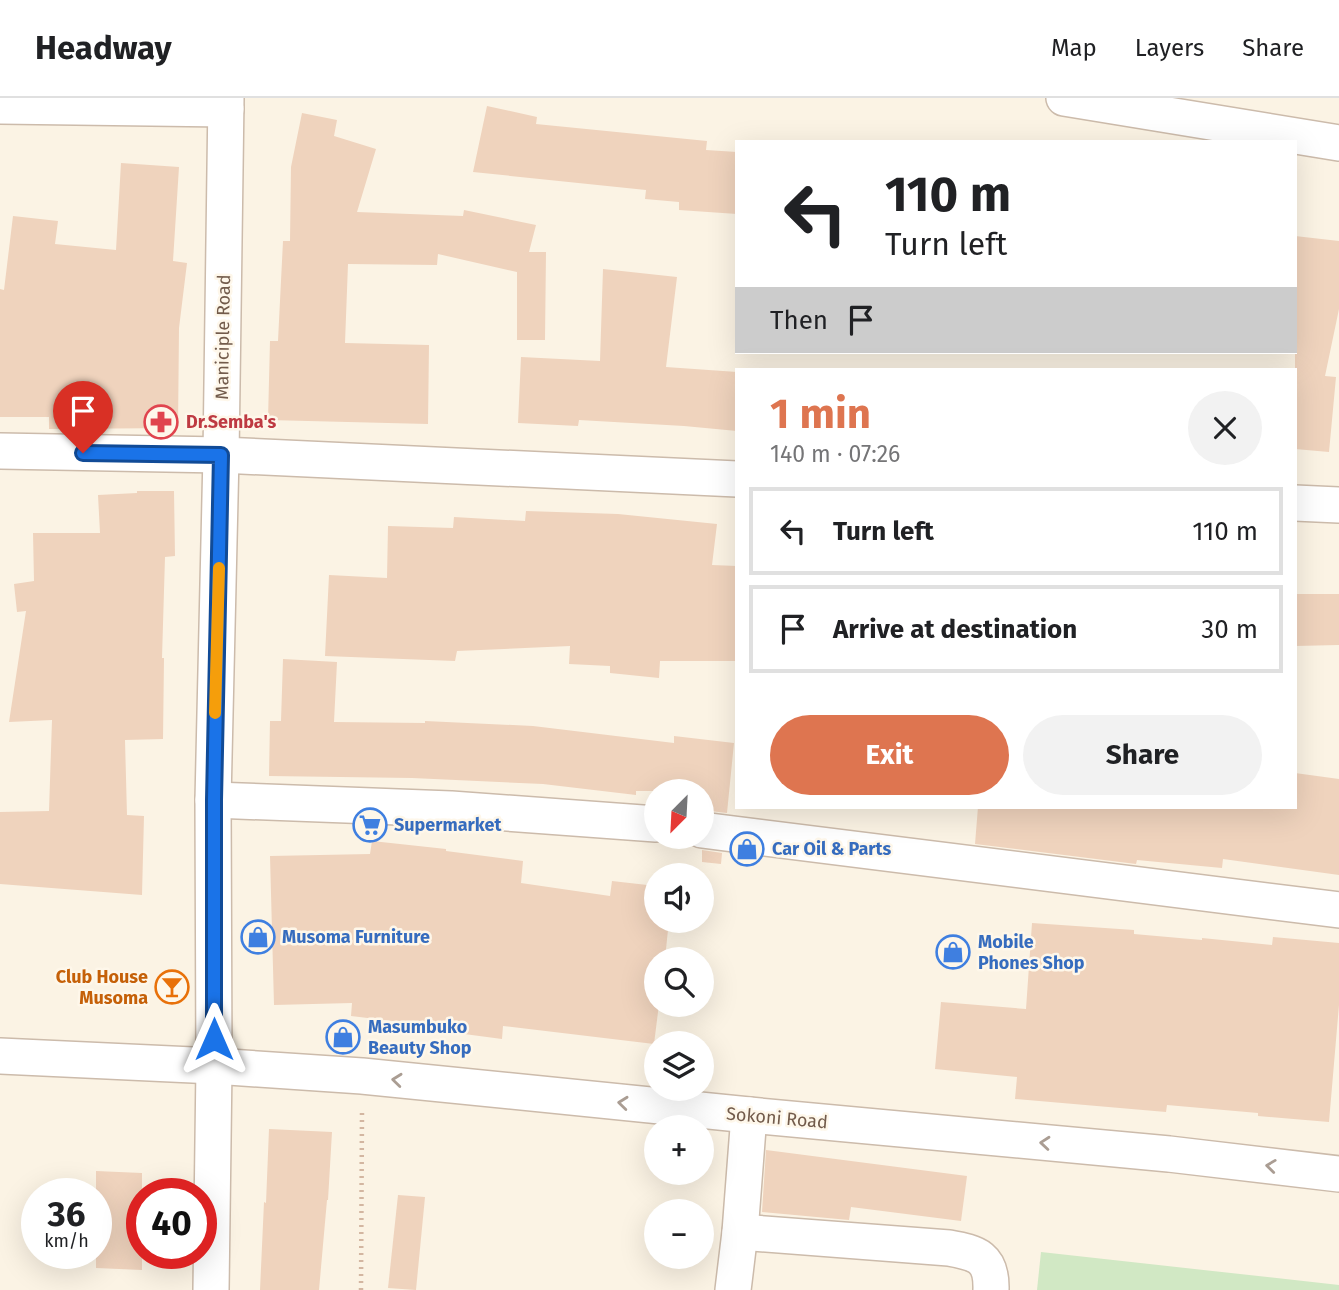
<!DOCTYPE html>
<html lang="en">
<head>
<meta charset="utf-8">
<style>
  body { margin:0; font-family:"Fira Sans",sans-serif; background:#f2f2f2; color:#202124; height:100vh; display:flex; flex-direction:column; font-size:26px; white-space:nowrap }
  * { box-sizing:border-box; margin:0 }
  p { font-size:23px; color:#757577 }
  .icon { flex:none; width:38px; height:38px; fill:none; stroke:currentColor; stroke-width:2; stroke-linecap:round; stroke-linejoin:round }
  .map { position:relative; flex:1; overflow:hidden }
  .details { position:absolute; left:735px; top:270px; width:562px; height:441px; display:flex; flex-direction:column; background:#fff; border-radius:0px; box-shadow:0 7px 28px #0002 }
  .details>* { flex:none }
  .top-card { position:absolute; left:735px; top:42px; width:562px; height:214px; border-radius:0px; box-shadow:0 7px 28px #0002; background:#fff; color:#202124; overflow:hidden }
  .needle { width:46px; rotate:204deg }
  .fabs { position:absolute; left:644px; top:681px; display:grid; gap:14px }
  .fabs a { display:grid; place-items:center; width:70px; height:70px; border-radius:50%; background:#fff; box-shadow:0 7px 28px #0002; font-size:35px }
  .speed { position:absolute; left:21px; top:1080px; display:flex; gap:14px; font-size:35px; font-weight:700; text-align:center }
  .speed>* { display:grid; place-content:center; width:91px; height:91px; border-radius:50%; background:#fff; box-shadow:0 7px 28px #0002; line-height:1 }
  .speed small { font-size:18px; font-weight:400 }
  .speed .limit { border:10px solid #d22; background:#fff; color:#111 }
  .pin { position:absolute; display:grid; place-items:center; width:60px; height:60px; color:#fff; margin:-72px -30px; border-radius:50% 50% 50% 0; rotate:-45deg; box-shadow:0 0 7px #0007 }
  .pin .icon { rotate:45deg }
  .me { position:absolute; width:77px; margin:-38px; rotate:0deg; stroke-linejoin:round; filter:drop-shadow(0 0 5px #0008) }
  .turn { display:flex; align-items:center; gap:24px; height:147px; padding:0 35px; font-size:32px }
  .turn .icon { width:91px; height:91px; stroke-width:2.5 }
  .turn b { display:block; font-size:49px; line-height:60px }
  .then { display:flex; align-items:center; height:66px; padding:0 35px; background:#0003; gap:14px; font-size:26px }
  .round { display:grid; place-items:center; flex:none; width:74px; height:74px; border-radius:37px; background:#f2f2f2 }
  .summary { display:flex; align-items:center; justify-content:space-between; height:119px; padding:0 35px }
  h1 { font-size:42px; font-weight:700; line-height:52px; color:#de7550 }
  .primary-button { display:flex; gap:14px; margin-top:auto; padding:14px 35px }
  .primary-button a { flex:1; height:80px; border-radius:42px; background:#de7550; color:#fff; font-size:28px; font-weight:700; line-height:80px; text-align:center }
  .primary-button a+a { background:#f2f2f2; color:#202124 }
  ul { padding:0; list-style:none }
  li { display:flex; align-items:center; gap:21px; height:88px; margin:0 14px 10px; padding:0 21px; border:4px solid #e0e0e0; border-radius:0px }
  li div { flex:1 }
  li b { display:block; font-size:26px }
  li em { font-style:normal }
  header { display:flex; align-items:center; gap:42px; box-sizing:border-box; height:98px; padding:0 35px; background:#fff; border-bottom:2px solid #e0e0e0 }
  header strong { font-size:33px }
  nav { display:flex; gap:38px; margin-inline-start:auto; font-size:24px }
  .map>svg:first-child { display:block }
</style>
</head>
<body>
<header>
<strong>Headway</strong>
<nav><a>Map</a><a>Layers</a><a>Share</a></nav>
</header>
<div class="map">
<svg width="1339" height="1192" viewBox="0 0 1339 1192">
  <rect width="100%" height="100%" fill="#fbf3e4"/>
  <polygon fill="#d1e8c4" points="1041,1154 1339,1187 1339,1192 1037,1192"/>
  <g fill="#efd3bd">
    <polygon points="487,8 537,19 536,26 707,43 706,52 737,54 737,116 679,112 679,104 645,101 646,92 473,74"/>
    <polygon points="302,15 337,22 334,38 376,51 357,114 463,118 464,112 536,127 529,154 546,154 545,242 517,242 517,174 438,156 437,167 348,166 345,245 429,247 428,326 268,322 270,243 278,243 283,143 290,143 291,69"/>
    <polygon points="121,65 179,69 173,163 187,165 179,230 178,330 49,331 49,319 0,319 0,191 4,192 13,118 58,123 55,146 116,152"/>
    <polygon points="1295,138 1339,143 1339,211 1325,278 1336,279 1329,354 1295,351"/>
    <polygon points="603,171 677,179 666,269 737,274 737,333 684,328 579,322 578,328 518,325 521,259 600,263"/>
    <polygon points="137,393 174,393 175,458 165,459 162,560 164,560 163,641 125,642 127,717 144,718 142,797 0,786 0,714 49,713 52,622 9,624 26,513 17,514 14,486 34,483 33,435 100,435 98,397 137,395"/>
    <polygon points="526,413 618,416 717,426 712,467 737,468 737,563 660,563 659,580 610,575 610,568 569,566 570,548 457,553 455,563 325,558 329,477 387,480 388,428 453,430 454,419 525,423"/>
    <polygon points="1295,496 1339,496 1339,547 1295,548"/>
    <polygon points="283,561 337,564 334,624 425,625 425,623 533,628 674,645 674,638 734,645 727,715 702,712 702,693 636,693 636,697 543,686 412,680 269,678 270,623 281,623"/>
    <polygon points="1295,675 1339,681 1339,777 1223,761 1222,770 1137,762 1136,766 975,746 978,709 1295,709"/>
    <polygon points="372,743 446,751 446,753 523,763 521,785 610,798 612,783 656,788 656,822 669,822 665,861 656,861 656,906 659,906 654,946 503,928 502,941 434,932 434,928 351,918 352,905 274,907 270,758 370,756"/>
    <polygon points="702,752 722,755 721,766 702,764"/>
    <polygon points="1032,825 1134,832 1134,836 1202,842 1202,840 1272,847 1273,839 1339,845 1339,907 1329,1024 1258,1018 1258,1015 1167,1007 1166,1014 1015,1001 1017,979 935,971 941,904 1026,911"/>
    <polygon points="269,1031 332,1034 328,1102 327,1102 319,1192 260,1192 264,1104 266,1105"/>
    <polygon points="766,1052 967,1078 961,1123 851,1109 849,1122 762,1114"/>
    <polygon points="96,1073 142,1075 142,1172 96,1170"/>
    <polygon points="398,1097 425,1099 416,1192 388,1190"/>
  </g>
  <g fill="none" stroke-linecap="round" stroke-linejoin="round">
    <defs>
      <g id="minor">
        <polyline points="1064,0 1339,45"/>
        <polyline points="0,8 226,11"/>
        <polyline points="0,353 221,357 737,381"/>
        <polyline points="1295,405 1339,407"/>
        <polyline points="213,702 451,711 656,726"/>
        <polyline points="702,732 1339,812"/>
        <polyline points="0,958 214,968 362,978 749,1017 1169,1056 1339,1076"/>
        <path d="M740,1134L949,1150C977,1155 992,1159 991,1192"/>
        <polyline points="211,1192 214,968 213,702 221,357 226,0"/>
        <polyline points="733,1192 740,1134 749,1017"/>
      </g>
    </defs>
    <use href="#minor" stroke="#ccbbab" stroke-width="38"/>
    <polyline stroke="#d3b6a1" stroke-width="4.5" stroke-dasharray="2 5" stroke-linecap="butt" points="361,1192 362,1014"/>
    <use href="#minor" stroke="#fff" stroke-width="35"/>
  </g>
  <defs><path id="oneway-chevron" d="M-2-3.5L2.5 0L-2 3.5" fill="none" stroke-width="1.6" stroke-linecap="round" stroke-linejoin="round" transform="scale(1.75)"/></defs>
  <g stroke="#aa9d93">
    <use href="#oneway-chevron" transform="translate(397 982) rotate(-174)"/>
    <use href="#oneway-chevron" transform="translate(623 1005) rotate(-174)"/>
    <use href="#oneway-chevron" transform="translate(1045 1045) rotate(-175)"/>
    <use href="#oneway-chevron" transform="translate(1271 1068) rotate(-173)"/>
  </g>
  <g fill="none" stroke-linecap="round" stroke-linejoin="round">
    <defs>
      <polyline id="route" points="83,355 221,357 214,702 214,941"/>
    </defs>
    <use href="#route" stroke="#114b97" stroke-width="18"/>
    <use href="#route" stroke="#1a73e8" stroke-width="12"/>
    <polyline stroke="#f59e0b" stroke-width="12" points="215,615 219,470"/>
  </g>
  <defs>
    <symbol id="pharmacy-ring" viewBox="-11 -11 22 22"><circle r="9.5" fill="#fef7ea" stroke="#e0444e" stroke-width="1.5"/><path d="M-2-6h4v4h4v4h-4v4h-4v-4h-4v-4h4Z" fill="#e0444e"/></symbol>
    <symbol id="supermarket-ring" viewBox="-11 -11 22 22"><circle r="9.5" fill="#fef7ea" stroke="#3f7fe0" stroke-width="1.5"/><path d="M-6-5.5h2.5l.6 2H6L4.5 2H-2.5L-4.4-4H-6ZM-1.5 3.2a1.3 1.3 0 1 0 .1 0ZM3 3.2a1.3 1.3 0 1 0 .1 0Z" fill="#3f7fe0"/></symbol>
    <symbol id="shop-ring" viewBox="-11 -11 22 22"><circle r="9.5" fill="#fef7ea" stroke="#3f7fe0" stroke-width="1.5"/><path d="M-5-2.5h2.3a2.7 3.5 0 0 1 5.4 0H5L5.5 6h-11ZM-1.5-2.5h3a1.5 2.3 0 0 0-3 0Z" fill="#3f7fe0"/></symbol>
    <symbol id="bar-ring" viewBox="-11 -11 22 22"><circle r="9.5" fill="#fef7ea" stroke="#e8710a" stroke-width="1.5"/><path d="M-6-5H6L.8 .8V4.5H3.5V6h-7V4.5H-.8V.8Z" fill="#e8710a"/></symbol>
  </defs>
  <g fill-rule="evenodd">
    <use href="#pharmacy-ring" x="142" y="305" width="38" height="38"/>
    <use href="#supermarket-ring" x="351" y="708" width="38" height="38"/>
    <use href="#shop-ring" x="728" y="732" width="38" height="38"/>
    <use href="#shop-ring" x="239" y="820" width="38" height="38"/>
    <use href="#shop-ring" x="934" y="835" width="38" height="38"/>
    <use href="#bar-ring" x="153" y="870" width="38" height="38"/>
    <use href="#shop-ring" x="324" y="920" width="38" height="38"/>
  </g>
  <g text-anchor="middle" stroke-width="5" stroke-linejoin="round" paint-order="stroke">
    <g font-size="18" fill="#725b4b" stroke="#fef7ea">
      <text transform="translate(223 239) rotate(-89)" y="6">Maniciple Road</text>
      <text transform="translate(777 1020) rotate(5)" y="6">Sokoni Road</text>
    </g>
    <g font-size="18" font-weight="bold" fill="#be3a42" stroke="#fef7ea" text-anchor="start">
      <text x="186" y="330">Dr.Semba's</text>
    </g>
    <g font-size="18" font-weight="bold" fill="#366cbe" stroke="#fef7ea" text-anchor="start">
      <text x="394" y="733">Supermarket</text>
      <text x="772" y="757">Car Oil &amp; Parts</text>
      <text x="282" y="845">Musoma Furniture</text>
      <text x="978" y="850">Mobile<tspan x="978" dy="21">Phones Shop</tspan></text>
      <text x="368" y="935">Masumbuko<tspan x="368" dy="21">Beauty Shop</tspan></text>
    </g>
    <g font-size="18" font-weight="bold" fill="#c56008" stroke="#fef7ea" text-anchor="end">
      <text x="148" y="885">Club House<tspan x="148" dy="21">Musoma</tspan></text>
    </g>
  </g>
</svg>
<div class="fabs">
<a><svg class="needle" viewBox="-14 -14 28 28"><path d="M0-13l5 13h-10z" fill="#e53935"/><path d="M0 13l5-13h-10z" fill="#757577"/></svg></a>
<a><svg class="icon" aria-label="sound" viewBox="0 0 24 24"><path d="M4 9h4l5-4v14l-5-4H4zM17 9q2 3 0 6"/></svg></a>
<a><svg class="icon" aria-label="search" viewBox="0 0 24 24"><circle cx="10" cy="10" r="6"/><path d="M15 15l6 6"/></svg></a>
<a><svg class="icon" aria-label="layers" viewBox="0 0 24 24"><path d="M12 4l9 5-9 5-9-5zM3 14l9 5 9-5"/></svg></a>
<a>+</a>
<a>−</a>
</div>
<div class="speed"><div>36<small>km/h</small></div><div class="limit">40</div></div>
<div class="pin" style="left:83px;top:355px;background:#d93025"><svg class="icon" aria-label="arrive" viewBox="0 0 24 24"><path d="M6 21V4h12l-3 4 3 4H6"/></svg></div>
<svg class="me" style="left:214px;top:941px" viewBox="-20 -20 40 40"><path d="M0-17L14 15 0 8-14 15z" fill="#1a73e8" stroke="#fff" stroke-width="4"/></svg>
<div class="top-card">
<div class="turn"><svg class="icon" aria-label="left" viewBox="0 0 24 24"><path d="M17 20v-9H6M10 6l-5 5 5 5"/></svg><div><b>110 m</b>Turn left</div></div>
<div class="then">Then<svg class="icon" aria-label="arrive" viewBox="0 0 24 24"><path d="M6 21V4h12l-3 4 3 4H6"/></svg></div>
</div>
<section class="details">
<div class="summary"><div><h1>1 min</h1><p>140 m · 07:26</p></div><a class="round"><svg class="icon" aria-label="close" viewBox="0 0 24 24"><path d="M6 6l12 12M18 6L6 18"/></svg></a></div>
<ul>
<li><svg class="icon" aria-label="left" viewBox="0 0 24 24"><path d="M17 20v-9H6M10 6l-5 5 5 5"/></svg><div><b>Turn left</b></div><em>110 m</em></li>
<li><svg class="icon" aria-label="arrive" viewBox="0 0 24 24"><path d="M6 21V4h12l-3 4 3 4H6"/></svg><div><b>Arrive at destination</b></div><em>30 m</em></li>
</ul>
<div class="primary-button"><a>Exit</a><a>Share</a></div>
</section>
</div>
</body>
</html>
